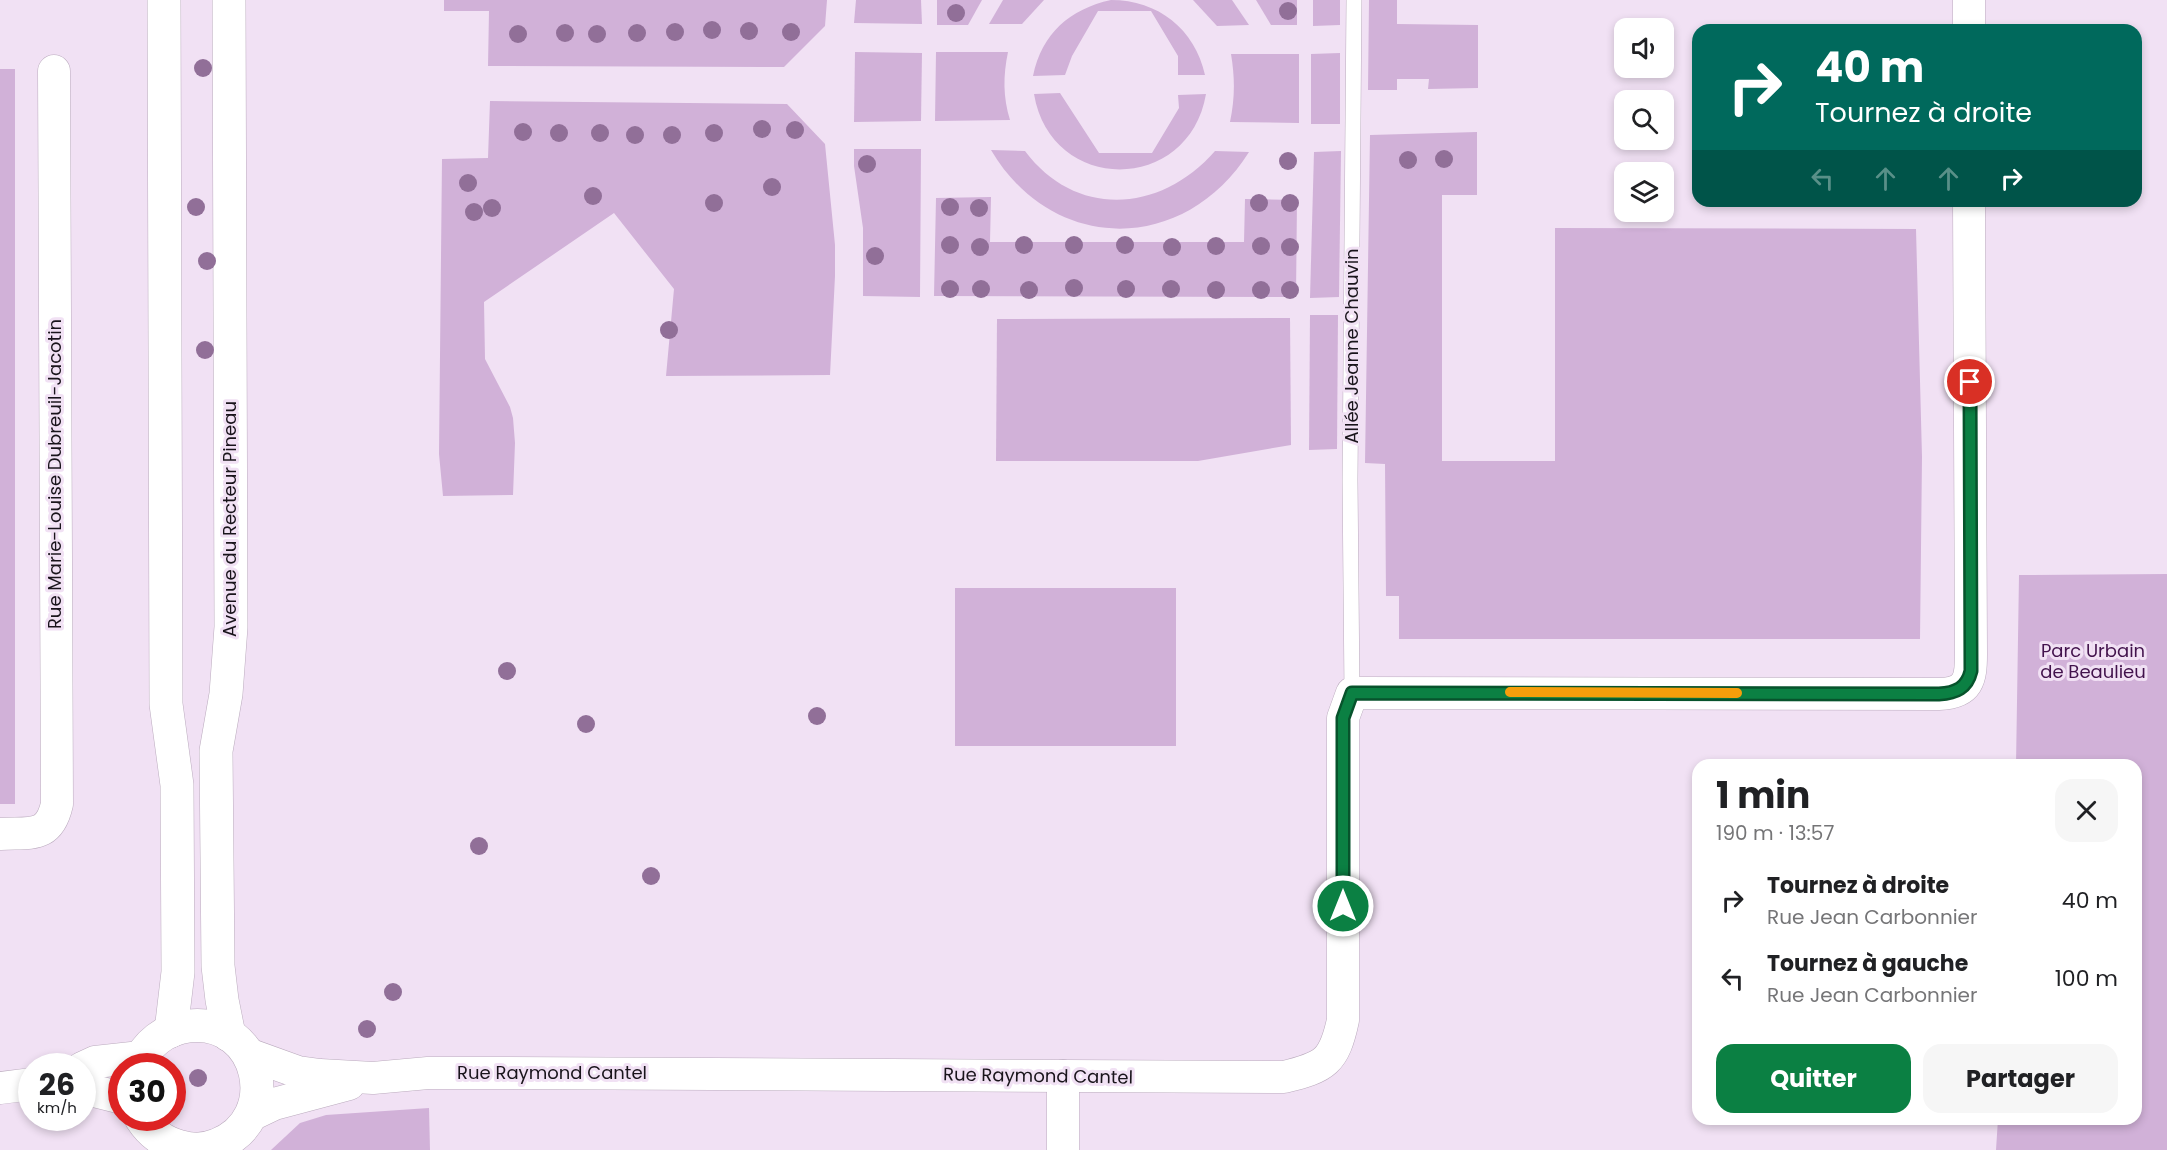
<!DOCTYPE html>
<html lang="fr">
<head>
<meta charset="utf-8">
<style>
  body { margin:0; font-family:Poppins,sans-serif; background:#f6f6f6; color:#202124; height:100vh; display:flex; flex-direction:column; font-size:22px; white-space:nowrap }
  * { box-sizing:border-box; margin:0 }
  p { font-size:20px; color:#757577 }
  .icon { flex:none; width:33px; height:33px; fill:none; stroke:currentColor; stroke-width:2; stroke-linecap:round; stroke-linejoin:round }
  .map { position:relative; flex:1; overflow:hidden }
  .panel { position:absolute; left:1692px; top:759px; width:450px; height:366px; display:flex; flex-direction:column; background:#fff; border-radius:18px; box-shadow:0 3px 9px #0003 }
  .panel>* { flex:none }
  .banner { position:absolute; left:1692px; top:24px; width:450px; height:183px; border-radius:18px; box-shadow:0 3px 9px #0003; background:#00695c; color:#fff; overflow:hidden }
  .tools { position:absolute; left:1614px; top:18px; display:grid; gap:12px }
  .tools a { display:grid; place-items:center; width:60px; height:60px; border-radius:12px; background:#fff; box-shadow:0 3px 9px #0003; font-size:30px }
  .speed { position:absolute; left:18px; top:1053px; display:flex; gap:12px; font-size:30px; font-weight:700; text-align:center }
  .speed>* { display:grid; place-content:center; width:78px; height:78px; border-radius:50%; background:#fff; box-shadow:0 3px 9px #0003; line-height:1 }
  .speed small { font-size:15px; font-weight:400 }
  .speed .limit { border:9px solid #d22; background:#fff; color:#111 }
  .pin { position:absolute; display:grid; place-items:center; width:51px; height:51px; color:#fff; margin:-26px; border:3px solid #fff; border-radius:50%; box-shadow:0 2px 6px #0007 }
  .me { position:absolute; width:66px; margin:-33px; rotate:0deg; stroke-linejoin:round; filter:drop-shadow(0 0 4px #0008) }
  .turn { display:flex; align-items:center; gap:21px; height:126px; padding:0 24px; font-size:27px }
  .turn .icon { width:78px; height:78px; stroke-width:2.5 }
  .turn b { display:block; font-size:42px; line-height:51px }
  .lanes { display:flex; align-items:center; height:57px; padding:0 24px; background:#0003; justify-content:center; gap:30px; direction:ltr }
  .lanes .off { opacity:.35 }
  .round { display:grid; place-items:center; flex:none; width:63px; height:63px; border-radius:18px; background:#f6f6f6 }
  .head { display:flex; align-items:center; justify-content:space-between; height:102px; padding:0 24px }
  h1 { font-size:36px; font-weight:700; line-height:45px }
  .primary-button { display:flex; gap:12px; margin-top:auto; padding:12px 24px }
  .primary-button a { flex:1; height:69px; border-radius:18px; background:#0b8043; color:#fff; font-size:24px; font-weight:700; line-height:69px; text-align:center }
  .primary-button a+a { background:#f6f6f6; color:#202124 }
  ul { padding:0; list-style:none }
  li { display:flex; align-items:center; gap:18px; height:78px; padding:0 24px }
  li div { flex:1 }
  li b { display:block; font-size:22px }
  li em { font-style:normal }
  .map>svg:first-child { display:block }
</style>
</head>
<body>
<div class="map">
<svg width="2167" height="1150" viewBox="0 0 2167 1150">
  <rect width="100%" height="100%" fill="#f1e1f4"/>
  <g fill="#d1b1d8">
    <polygon points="444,0 827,0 825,26 784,67 488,66 489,11 444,11"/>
    <polygon points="856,0 921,0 922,24 854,23"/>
    <polygon points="937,0 982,0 968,25 937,25"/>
    <polygon points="1003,0 1044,0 1022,24 989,24"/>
    <path d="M1111,0C1158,0 1195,29 1205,75H1178V56L1151,11H1098L1072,56L1065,75L1033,76C1042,33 1070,9 1111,0Z"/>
    <polygon points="1193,0 1232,0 1249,25 1217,26"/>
    <polygon points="1256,0 1297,0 1297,25 1271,25"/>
    <polygon points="1313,0 1340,0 1340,25 1313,26"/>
    <polygon points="1369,0 1397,0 1397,24 1478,25 1478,88 1428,89 1429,79 1397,79 1397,90 1368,90"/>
    <polygon points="855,52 922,53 921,121 854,122"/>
    <path d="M936,52H1008C1003,76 1003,97 1010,120L935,121Z"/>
    <polygon points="1340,53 1340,124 1311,124 1311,54"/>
    <path d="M1231,54H1299V123L1230,122C1235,98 1235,78 1231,54Z"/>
    <rect x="0" y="69" width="15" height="735"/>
    <path d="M1060,93L1099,153H1152L1179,108L1178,95L1206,94C1189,194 1051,195 1034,94Z"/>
    <polygon points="490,101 787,104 825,144 835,245 835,276 830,375 666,376 674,289 614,213 484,302 485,359 510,407 513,418 515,443 513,495 443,496 439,454 442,159 488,158"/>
    <polygon points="1477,132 1477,195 1442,195 1442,461 1555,461 1555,228 1916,229 1922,457 1920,639 1399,639 1399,596 1386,596 1385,464 1365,463 1370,135"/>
    <polygon points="854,149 921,149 920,297 863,296 863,228 854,166"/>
    <path d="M991,150L1025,151C1076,219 1161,213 1215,151L1249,152C1185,254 1053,255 991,150Z"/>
    <polygon points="1341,151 1339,297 1310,298 1314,152"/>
    <polygon points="991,197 990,242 1244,242 1245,199 1297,200 1296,297 934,296 936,198"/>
    <polygon points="1310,315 1338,315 1337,449 1309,450"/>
    <polygon points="1290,318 1291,445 1198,461 996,461 997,319"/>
    <polygon points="2167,574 2167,1150 1996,1150 1998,1119 2136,1119 2136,765 2016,765 2019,575"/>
    <rect x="955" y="588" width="221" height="158"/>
    <polygon points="429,1108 430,1150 271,1150 300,1123 326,1115"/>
  </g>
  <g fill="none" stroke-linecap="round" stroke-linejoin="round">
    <defs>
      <polyline id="service" points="1352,693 1350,480 1354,0"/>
      <g id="minor">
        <polyline points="1969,0 1969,30"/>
        <path d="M0,834C31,832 49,839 57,804L54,71"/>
        <path d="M248,1054L298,1072L320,1075L373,1078L428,1073H504L1284,1077C1325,1067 1334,1062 1343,1020V718L1352,693L1939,694C1969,693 1971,679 1971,654L1969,201"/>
        <polyline points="82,1068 95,1062 141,1057"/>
        <polyline points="1063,1076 1063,1150"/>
        <polyline points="0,1088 32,1084"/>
        <polyline points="82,1088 122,1098"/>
        <polyline points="251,1115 274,1104 349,1084"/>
      </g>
      <g id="secondary">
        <polyline points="164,0 166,704 177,785 178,972 171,1031"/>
        <polyline points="229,0 231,627 226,694 216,751 218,966 222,1000 229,1035"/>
        <path d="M137,1066C146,1044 165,1029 189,1026C261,1018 284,1119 217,1145C205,1150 192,1150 181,1147C164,1143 150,1132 141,1118"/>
      </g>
    </defs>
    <use href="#service" stroke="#bbabbe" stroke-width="16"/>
    <use href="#minor" stroke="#bbabbe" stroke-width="33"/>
    <use href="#secondary" stroke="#bbabbe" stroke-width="34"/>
    <use href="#service" stroke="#fff" stroke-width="15"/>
    <use href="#minor" stroke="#fff" stroke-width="32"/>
    <use href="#secondary" stroke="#fff" stroke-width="33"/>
  </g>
  <g fill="#916f98">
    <circle cx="1288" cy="11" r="9"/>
    <circle cx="956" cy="13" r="9"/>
    <circle cx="712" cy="30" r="9"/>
    <circle cx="749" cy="31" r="9"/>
    <circle cx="675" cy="32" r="9"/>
    <circle cx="791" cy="32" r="9"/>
    <circle cx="565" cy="33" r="9"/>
    <circle cx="637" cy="33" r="9"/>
    <circle cx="518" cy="34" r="9"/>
    <circle cx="597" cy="34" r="9"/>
    <circle cx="203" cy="68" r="9"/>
    <circle cx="762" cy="129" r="9"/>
    <circle cx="795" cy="130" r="9"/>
    <circle cx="523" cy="132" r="9"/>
    <circle cx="559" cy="133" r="9"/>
    <circle cx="600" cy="133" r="9"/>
    <circle cx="714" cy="133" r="9"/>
    <circle cx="635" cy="135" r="9"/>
    <circle cx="672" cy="135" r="9"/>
    <circle cx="1444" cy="159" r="9"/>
    <circle cx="1408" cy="160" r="9"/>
    <circle cx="1288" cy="161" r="9"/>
    <circle cx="867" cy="164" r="9"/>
    <circle cx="468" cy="183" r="9"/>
    <circle cx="772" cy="187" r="9"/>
    <circle cx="593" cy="196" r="9"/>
    <circle cx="714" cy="203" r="9"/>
    <circle cx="1259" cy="203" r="9"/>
    <circle cx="1290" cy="203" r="9"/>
    <circle cx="196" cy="207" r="9"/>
    <circle cx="950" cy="207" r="9"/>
    <circle cx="492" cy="208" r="9"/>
    <circle cx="979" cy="208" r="9"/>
    <circle cx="474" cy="212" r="9"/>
    <circle cx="950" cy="245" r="9"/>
    <circle cx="1024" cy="245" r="9"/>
    <circle cx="1074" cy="245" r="9"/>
    <circle cx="1125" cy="245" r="9"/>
    <circle cx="1216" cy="246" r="9"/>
    <circle cx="1261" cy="246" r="9"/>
    <circle cx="980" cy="247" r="9"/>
    <circle cx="1172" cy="247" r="9"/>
    <circle cx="1290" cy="247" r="9"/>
    <circle cx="875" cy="256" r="9"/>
    <circle cx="207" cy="261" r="9"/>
    <circle cx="1074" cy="288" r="9"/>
    <circle cx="950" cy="289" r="9"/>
    <circle cx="981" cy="289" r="9"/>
    <circle cx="1126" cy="289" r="9"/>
    <circle cx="1171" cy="289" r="9"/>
    <circle cx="1029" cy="290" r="9"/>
    <circle cx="1216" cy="290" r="9"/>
    <circle cx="1261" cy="290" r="9"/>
    <circle cx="1290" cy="290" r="9"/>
    <circle cx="669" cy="330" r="9"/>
    <circle cx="205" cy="350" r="9"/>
    <circle cx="507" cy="671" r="9"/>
    <circle cx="817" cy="716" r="9"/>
    <circle cx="586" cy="724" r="9"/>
    <circle cx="479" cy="846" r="9"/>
    <circle cx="651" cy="876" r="9"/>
    <circle cx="393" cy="992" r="9"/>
    <circle cx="367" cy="1029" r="9"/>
    <circle cx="198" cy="1078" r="9"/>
  </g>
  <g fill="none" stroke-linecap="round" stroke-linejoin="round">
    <defs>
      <path id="route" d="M1343,906V718L1352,693L1939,694C1956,693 1967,688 1971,671L1970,382"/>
    </defs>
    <use href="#route" stroke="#07532c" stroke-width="15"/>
    <use href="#route" stroke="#0b8043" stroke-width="10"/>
    <polyline stroke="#f59e0b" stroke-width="10" points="1510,692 1737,693"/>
  </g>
  <g text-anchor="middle" stroke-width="6" stroke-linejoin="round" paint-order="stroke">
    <g font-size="18" fill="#19141b" stroke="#f1e1f4">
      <text transform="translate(1352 346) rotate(-90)" y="6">Allée Jeanne Chauvin</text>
      <text transform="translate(55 474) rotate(-90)" y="6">Rue Marie-Louise Dubreuil-Jacotin</text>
      <text transform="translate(230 519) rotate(-90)" y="6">Avenue du Recteur Pineau</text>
      <text x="552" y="1079">Rue Raymond Cantel</text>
      <text transform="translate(1038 1076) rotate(1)" y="6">Rue Raymond Cantel</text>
    </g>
    <g font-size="18" fill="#42124c" stroke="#f1e1f4">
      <text x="2093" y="657">Parc Urbain<tspan x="2093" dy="21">de Beaulieu</tspan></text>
    </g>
  </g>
</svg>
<div class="tools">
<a><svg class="icon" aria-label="sound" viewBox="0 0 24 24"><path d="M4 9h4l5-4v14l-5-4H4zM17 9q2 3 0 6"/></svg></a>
<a><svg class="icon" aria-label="search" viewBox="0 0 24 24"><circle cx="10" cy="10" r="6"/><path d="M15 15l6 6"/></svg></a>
<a><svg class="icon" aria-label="layers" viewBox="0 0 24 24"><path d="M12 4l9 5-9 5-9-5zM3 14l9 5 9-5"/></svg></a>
</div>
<div class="speed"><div>26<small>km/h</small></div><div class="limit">30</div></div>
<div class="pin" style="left:1970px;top:382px;background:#d93025"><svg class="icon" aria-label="arrive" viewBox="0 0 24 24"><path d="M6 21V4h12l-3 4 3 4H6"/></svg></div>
<svg class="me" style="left:1343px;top:906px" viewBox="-20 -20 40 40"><circle r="17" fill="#0b8043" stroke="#fff" stroke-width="3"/><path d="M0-11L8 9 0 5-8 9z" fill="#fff"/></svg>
<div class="banner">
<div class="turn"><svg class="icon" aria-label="right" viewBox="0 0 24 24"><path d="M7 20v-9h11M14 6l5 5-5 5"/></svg><div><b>40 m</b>Tournez à droite</div></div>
<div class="lanes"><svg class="icon off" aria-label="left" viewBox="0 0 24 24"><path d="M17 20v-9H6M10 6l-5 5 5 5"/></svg><svg class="icon off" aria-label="ahead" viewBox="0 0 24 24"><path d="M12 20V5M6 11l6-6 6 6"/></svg><svg class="icon off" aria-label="ahead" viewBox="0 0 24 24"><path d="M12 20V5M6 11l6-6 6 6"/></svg><svg class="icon" aria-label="right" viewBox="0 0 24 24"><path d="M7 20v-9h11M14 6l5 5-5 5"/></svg></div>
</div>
<section class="panel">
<div class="head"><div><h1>1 min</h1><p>190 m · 13:57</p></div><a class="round"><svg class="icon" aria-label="close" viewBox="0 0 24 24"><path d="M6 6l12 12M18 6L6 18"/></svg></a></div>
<ul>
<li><svg class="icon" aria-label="right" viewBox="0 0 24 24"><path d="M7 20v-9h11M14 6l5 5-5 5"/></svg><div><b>Tournez à droite</b><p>Rue Jean Carbonnier</p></div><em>40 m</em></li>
<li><svg class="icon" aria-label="left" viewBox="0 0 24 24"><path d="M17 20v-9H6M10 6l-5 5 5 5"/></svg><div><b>Tournez à gauche</b><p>Rue Jean Carbonnier</p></div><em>100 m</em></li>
</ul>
<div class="primary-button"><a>Quitter</a><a>Partager</a></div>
</section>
</div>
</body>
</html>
